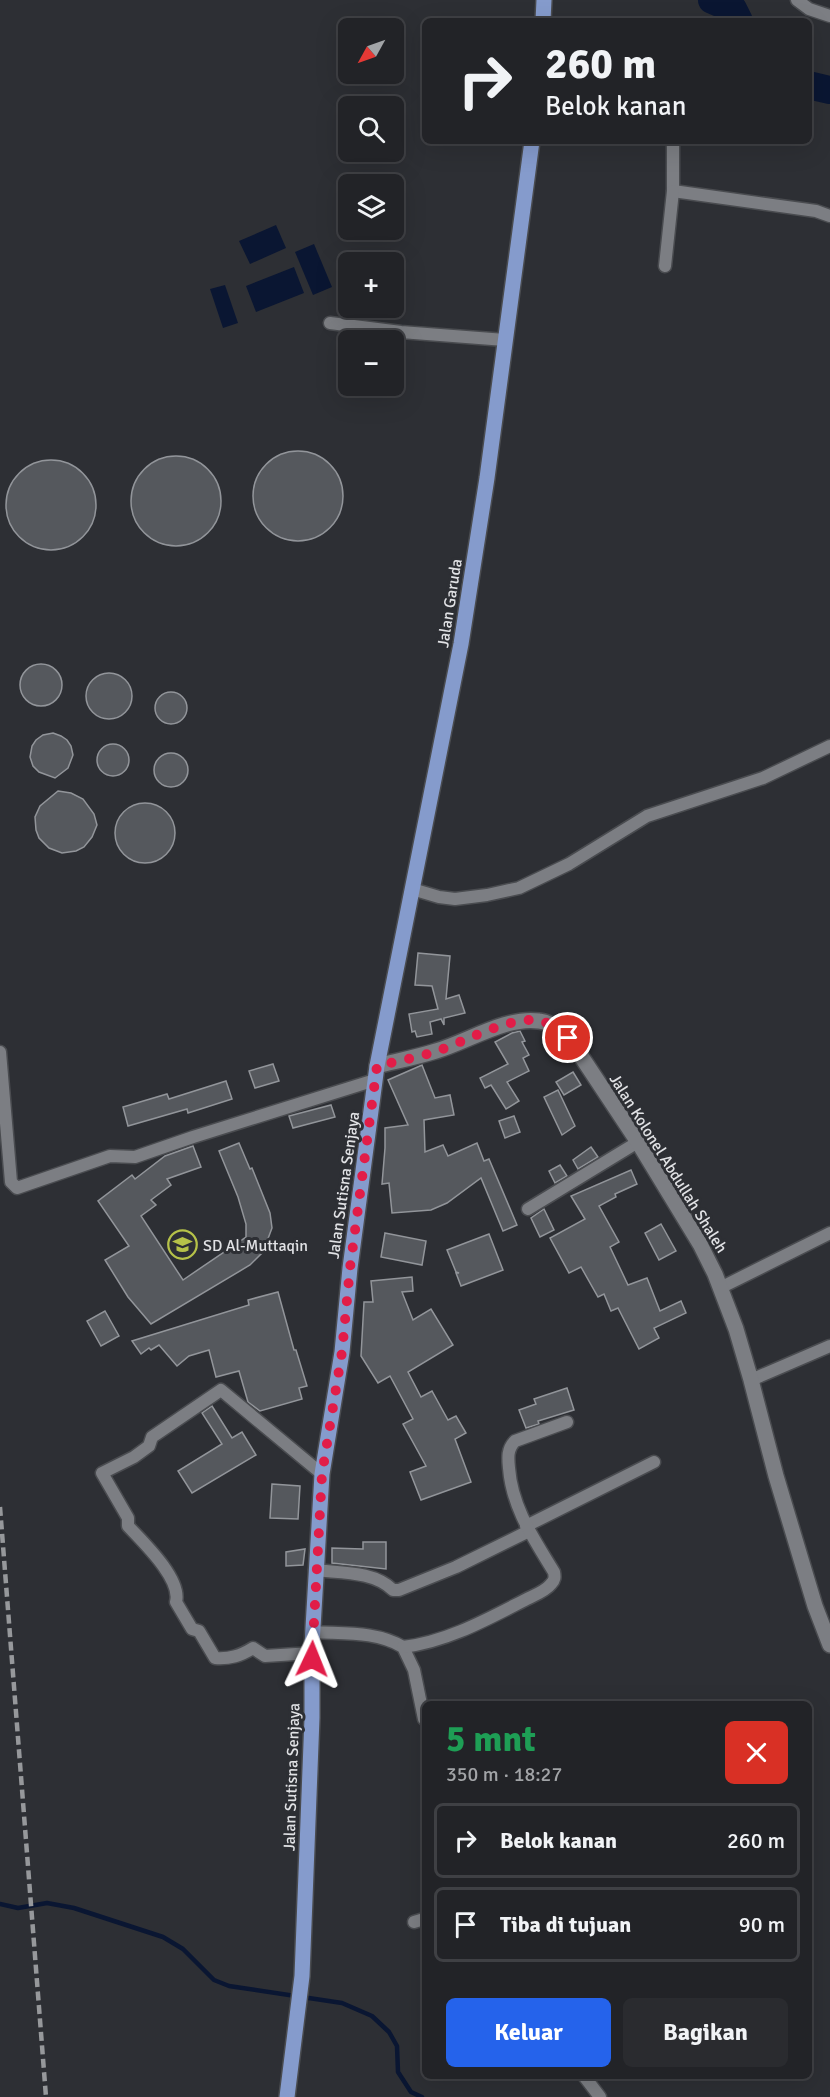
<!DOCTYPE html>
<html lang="id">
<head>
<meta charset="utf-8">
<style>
  body { margin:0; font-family:Signika,sans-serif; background:#2a2b2f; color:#f1f3f6; height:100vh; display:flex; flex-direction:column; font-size:22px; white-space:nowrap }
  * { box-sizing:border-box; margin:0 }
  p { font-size:20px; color:#a2a4a7 }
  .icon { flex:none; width:33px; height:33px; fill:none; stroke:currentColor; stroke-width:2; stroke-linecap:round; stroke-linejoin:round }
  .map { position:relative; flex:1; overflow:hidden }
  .side { position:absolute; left:422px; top:1701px; width:390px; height:378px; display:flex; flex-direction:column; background:#222327; border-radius:9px; box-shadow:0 6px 24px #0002,0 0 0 2px #3f4044 }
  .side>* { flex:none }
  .top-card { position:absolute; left:422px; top:18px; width:390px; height:126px; border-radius:9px; box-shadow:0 6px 24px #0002,0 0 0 2px #3f4044; background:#222327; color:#f1f3f6; overflow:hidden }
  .needle { width:39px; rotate:230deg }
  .controls { position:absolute; left:338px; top:18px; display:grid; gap:12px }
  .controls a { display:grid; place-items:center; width:66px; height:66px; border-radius:9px; background:#222327; box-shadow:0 6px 24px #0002,0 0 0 2px #3f4044; font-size:30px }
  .pin { position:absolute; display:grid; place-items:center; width:51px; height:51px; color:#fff; margin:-26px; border:3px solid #fff; border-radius:50%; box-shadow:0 2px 6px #0007 }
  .me { position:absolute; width:66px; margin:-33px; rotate:2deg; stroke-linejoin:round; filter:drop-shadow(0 0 4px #0008) }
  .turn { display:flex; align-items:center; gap:21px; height:126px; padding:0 24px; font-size:27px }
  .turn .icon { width:78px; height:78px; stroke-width:2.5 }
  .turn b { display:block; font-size:42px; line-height:51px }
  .round { display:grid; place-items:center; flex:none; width:63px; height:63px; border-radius:9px; background:#2a2b2f }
  .overview { display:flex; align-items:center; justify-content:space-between; height:102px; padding:0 24px }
  h1 { font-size:36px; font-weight:700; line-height:45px; color:#1e9e55 }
  .button { display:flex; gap:12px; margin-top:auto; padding:12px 24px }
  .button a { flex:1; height:69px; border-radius:9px; background:#2563eb; color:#fff; font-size:24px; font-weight:700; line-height:69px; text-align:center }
  .button a+a { background:#2a2b2f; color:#f1f3f6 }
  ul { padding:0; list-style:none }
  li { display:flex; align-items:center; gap:18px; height:75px; margin:0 12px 9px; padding:0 12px; border:3px solid #3f4044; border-radius:9px }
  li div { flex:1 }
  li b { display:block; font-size:22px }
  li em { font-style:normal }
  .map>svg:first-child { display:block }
</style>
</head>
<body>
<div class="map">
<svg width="830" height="2097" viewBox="0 0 830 2097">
  <rect width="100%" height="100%" fill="#2d2f34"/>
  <g fill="#0a1632">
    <polygon points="276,225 286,248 250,264 239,241"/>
    <polygon points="314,244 332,287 313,295 295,252"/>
    <polygon points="294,267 304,293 256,312 246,286"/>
    <polygon points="225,285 238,323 223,328 210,289"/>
  </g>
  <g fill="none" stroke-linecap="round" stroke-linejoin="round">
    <polyline stroke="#0a1632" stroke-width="4.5" points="0,1904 18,1908 47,1903 74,1908 163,1937 183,1949 214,1980 229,1986 342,2003 372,2016 389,2032 397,2046 398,2072 411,2092 422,2097"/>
    <g stroke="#0a1632" stroke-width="28">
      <polyline points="712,0 733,9 739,21"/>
      <polyline points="808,85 830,90"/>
    </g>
  </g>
  <g fill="#55585d" stroke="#92959a" stroke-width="1.5">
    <circle cx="298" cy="496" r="45"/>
    <circle cx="176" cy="501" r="45"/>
    <circle cx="51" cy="505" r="45"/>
    <circle cx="41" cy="685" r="21"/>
    <circle cx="109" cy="696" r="23"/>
    <circle cx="171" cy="708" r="16"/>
    <polygon points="53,733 61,736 67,740 71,746 73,755 68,768 55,778 39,772 33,766 30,757 32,746 36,740 43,735"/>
    <circle cx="113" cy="760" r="16"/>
    <circle cx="171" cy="770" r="17"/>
    <polygon points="58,791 71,793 83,799 94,814 97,825 92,837 84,847 76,851 62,853 49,848 39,838 36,830 35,817 40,806"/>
    <circle cx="145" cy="833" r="30"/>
    <polygon points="418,953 450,956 446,999 459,995 465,1013 444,1018 444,1025 441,1019 430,1022 432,1034 417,1037 415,1031 412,1032 409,1014 438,1009 432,986 415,985"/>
    <polygon points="520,1031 525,1041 522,1042 529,1055 523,1058 529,1071 507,1082 519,1101 506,1109 491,1085 485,1088 480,1078 508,1064 495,1042 512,1033"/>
    <polygon points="273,1064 279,1081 255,1088 249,1071"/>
    <polygon points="422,1065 435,1098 450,1095 454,1115 424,1120 425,1152 443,1145 448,1156 477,1143 484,1161 489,1159 517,1225 503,1231 481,1178 447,1203 431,1210 392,1213 389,1183 382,1184 385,1148 385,1128 408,1125 388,1080"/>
    <polygon points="573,1072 581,1085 564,1095 556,1082"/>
    <polygon points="226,1081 232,1099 188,1113 187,1109 128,1126 123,1107 167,1094 169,1099"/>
    <polygon points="558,1090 575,1126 562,1135 544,1097"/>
    <polygon points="331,1105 335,1117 293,1128 289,1116"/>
    <polygon points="514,1116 520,1132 505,1138 499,1121"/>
    <polygon points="239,1143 250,1169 252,1168 270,1213 272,1228 263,1252 250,1265 151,1324 128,1297 105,1260 129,1246 98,1201 132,1175 135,1179 165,1156 193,1146 201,1167 167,1179 171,1185 151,1200 156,1205 141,1216 183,1280 246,1237 246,1224 238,1197 219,1151"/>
    <polygon points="591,1147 598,1157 578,1169 573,1160"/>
    <polygon points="560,1165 567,1176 555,1183 549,1171"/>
    <polygon points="631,1170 637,1184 615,1194 616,1197 599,1206 619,1242 610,1247 628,1285 647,1278 660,1311 681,1301 686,1313 654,1328 659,1338 639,1349 618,1308 611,1311 604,1294 598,1297 581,1267 569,1273 550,1238 585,1219 571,1196"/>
    <polygon points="544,1209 554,1230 540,1237 531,1218"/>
    <polygon points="661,1224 676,1251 659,1260 645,1233"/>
    <polygon points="385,1233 426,1241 422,1265 381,1257"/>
    <polygon points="489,1234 503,1270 461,1286 456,1273 459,1273 456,1272 447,1250"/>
    <polygon points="412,1277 413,1291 402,1292 413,1320 431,1309 453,1345 408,1372 421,1397 432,1391 448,1420 456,1416 466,1433 455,1439 471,1482 421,1500 410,1472 426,1466 403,1424 413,1419 390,1376 378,1383 361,1356 364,1302 373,1302 371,1281"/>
    <polygon points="278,1292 294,1350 296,1350 307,1386 299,1388 302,1399 260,1411 248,1402 239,1371 216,1377 209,1350 189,1356 177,1366 159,1345 151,1350 149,1348 141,1354 132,1341 249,1305 248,1300"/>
    <polygon points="105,1311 119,1336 101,1346 87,1321"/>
    <polygon points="567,1388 574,1410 538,1421 539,1424 526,1428 519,1410 536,1404 534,1399"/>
    <polygon points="212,1406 232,1438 242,1432 256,1455 192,1493 178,1471 222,1444 202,1413"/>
    <polygon points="272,1484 300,1486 298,1519 270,1518"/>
    <polygon points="363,1542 386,1542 386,1569 332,1563 332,1548 363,1549"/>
    <polygon points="305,1549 303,1565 286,1566 286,1552"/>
  </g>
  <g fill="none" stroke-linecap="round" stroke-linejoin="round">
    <defs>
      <g id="street">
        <polyline points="797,0 809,9 830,16"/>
        <polyline points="673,141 673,191 816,211 830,216"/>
        <polyline points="665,266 673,191"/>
        <polyline points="330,323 401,332 505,340"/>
        <polyline points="412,889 439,897 455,899 487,895 519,888 569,864 647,816 763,778 830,746"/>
        <polyline points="0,1052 11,1182 17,1188 110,1156 135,1157 193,1137 375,1080"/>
        <polyline points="528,1209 638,1142"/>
        <polyline points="720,1288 830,1233"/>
        <polyline points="751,1380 830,1346"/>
        <polyline points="526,1526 654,1462"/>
        <path d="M315,1570C341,1573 374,1571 393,1590H399L456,1567L529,1531"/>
        <path d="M313,1632C344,1634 376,1631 403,1647L414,1670L424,1719"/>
        <path d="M403,1647C446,1642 486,1620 523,1601C532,1596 545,1592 551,1584C555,1580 555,1577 554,1572C534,1539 512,1508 509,1468C508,1458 507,1449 515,1441L567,1422"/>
        <path d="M312,1653L265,1656L253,1648C240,1656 230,1659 215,1658L199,1631L192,1629L176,1602C182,1579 143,1542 128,1526V1518L102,1473L134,1457L149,1446L152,1437L221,1390L322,1474"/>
        <polyline points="414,1922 424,1919"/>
        <polyline points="584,2076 600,2097"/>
      </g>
      <path id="secondary" d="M377,1066C397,1061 417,1057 436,1051C467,1042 507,1016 539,1021C554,1023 564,1033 573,1044L638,1142L700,1244L715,1274L736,1329L751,1380L776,1476L815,1606L830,1645"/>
      <g id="primary">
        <polyline points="543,21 544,0"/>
        <polyline points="287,2097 302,1976 312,1718 312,1645 322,1474 342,1352 350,1268 377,1066 461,644 487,478 532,141"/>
      </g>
    </defs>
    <use href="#street" stroke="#4a4c50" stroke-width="15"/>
    <use href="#secondary" stroke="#4a4c50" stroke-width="18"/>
    <use href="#primary" stroke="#4a4c50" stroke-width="18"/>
    <use href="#street" stroke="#7c7e83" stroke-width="12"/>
    <use href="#secondary" stroke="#7c7e83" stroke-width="15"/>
    <use href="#primary" stroke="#859bcc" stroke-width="15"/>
    <polyline stroke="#96989b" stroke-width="4.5" stroke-dasharray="9 4.5" stroke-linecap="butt" points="0,1507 46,2097"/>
  </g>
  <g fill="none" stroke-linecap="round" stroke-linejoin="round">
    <path stroke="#e11d48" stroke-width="10" stroke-dasharray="0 18" d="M312,1659L322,1474L342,1352L350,1268L377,1066C398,1061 420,1057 440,1050C468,1040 507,1018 536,1020C549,1022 559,1029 568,1038"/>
  </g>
  <defs>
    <symbol id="school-ring" viewBox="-11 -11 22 22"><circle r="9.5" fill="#2d2f34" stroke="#b6c249" stroke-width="1.5"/><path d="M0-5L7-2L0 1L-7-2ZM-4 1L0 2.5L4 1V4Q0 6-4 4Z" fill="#b6c249"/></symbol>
  </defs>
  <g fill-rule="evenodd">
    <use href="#school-ring" x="166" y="1228" width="33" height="33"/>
  </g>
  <g text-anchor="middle" stroke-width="6" stroke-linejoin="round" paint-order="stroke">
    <g font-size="16" fill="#e1e2e5" stroke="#2d2f34">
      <text transform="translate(449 603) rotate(-81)" y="6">Jalan Garuda</text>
      <text transform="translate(669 1163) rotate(58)" y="6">Jalan Kolonel Abdullah Shaleh</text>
      <text transform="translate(343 1185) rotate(-82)" y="6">Jalan Sutisna Senjaya</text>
      <text transform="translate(291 1777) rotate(-88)" y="6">Jalan Sutisna Senjaya</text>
    </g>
    <g font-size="16" fill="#e1e2e5" stroke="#2d2f34" text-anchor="start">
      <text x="203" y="1251">SD Al-Muttaqin</text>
    </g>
  </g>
</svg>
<div class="controls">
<a><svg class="needle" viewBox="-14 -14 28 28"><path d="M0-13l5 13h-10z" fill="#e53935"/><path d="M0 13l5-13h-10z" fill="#a2a4a7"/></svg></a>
<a><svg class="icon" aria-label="search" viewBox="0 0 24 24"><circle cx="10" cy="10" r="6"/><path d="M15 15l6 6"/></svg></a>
<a><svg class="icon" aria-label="layers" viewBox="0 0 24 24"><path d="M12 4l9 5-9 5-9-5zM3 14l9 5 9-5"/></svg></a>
<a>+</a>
<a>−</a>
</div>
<div class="pin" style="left:568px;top:1038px;background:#d93025"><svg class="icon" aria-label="arrive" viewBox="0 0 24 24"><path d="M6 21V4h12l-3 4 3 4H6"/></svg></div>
<svg class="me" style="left:312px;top:1659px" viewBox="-20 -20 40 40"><path d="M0-17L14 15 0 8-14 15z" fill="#e11d48" stroke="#fff" stroke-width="4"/></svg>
<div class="top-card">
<div class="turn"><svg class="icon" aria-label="right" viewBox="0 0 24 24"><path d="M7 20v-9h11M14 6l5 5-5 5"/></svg><div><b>260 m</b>Belok kanan</div></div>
</div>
<section class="side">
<div class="overview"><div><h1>5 mnt</h1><p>350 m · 18:27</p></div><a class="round" style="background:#d93025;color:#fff"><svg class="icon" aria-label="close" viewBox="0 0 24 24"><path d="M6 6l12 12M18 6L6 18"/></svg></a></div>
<ul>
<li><svg class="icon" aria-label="right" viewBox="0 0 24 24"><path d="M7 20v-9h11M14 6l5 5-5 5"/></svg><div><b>Belok kanan</b></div><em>260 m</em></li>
<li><svg class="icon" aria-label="arrive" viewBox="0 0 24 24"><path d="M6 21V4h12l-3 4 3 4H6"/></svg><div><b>Tiba di tujuan</b></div><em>90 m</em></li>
</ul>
<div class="button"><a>Keluar</a><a>Bagikan</a></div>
</section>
</div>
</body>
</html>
